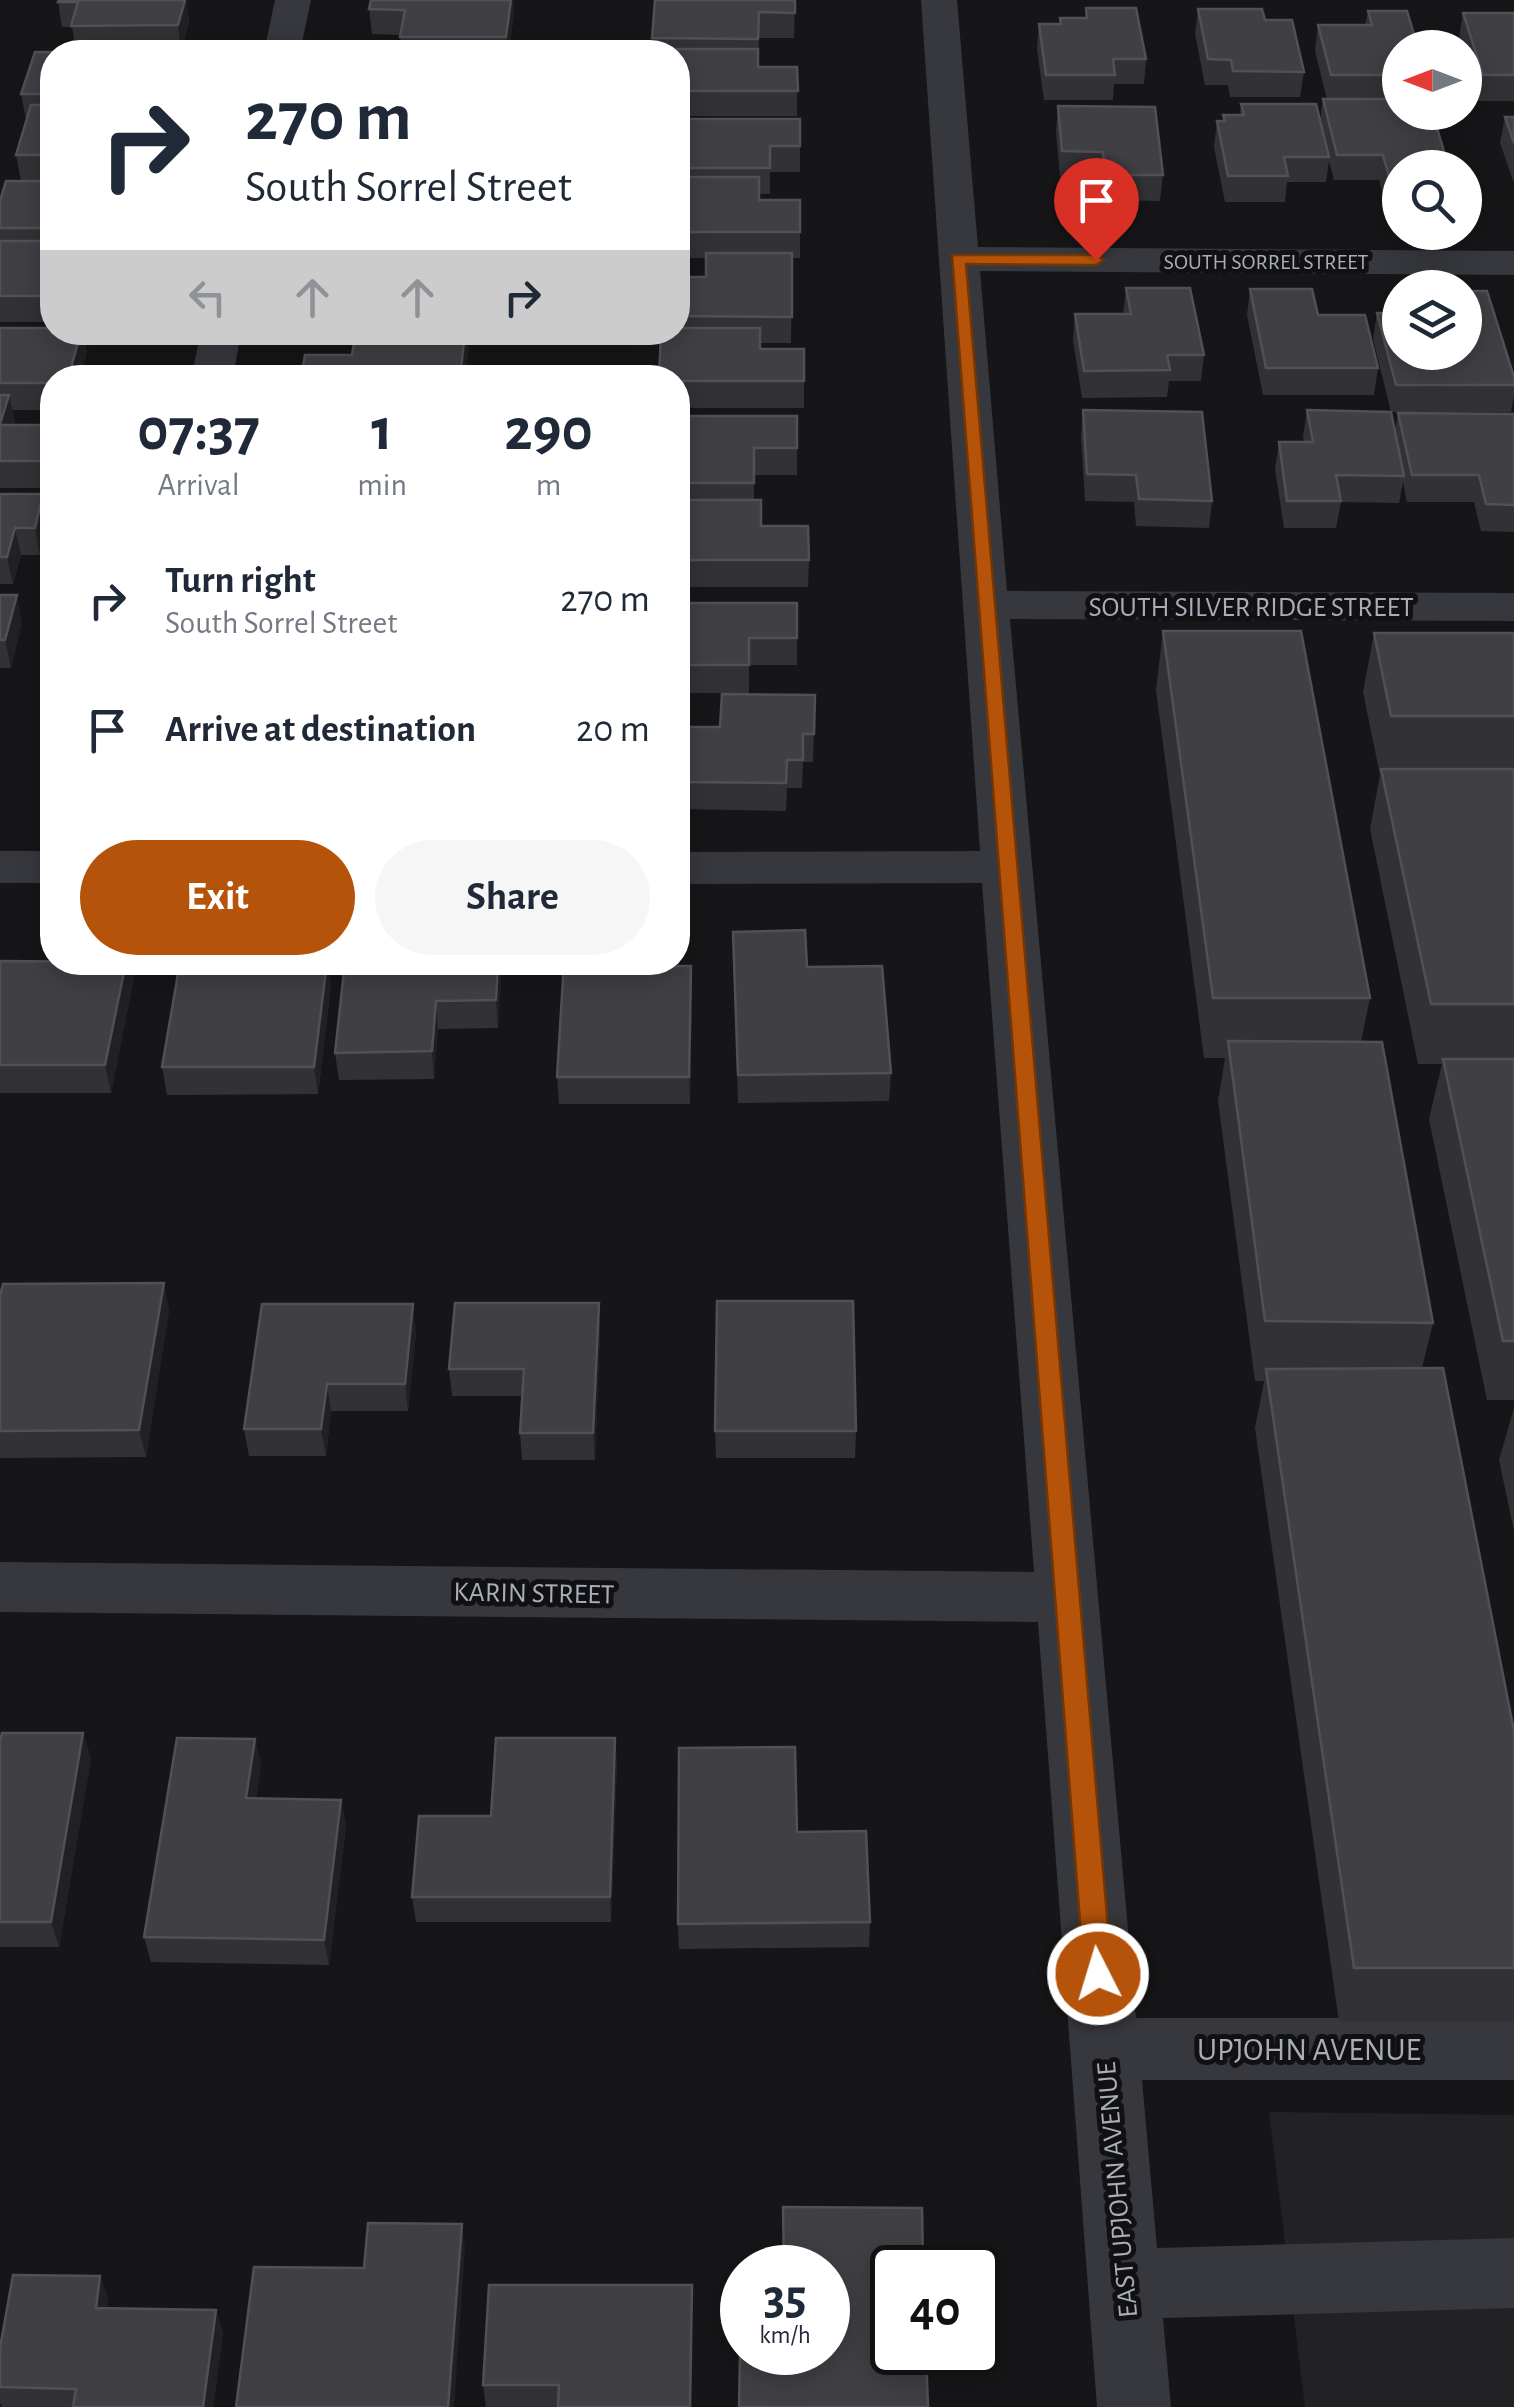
<!DOCTYPE html>
<html lang="en">
<head>
<meta charset="utf-8">
<style>
  body { margin:0; font-family:"Alegreya Sans",sans-serif; background:#f6f6f7; color:#1f2937; height:100vh; display:flex; flex-direction:column; font-size:38px; white-space:nowrap }
  * { box-sizing:border-box; margin:0 }
  p { font-size:32px; color:#747a83 }
  .icon { flex:none; width:55px; height:55px; fill:none; stroke:currentColor; stroke-width:2; stroke-linecap:round; stroke-linejoin:round }
  .map { position:relative; flex:1; overflow:hidden }
  .sheet { position:absolute; left:40px; top:365px; width:650px; height:610px; display:flex; flex-direction:column; background:#fff; border-radius:40px; box-shadow:0 5px 25px #0003 }
  .sheet>* { flex:none }
  .hud { position:absolute; left:40px; top:40px; width:650px; height:305px; border-radius:40px; box-shadow:0 5px 25px #0003; background:#fff; color:#1f2937; overflow:hidden }
  .needle { width:65px; rotate:270deg }
  .tools { position:absolute; left:1382px; top:30px; display:grid; gap:20px }
  .tools a { display:grid; place-items:center; width:100px; height:100px; border-radius:50%; background:#fff; box-shadow:0 5px 25px #0003; font-size:50px }
  .speed { position:absolute; left:720px; top:2245px; display:flex; gap:20px; font-size:50px; font-weight:700; text-align:center }
  .speed>* { display:grid; place-content:center; width:130px; height:130px; border-radius:50%; background:#fff; box-shadow:0 5px 25px #0003; line-height:1 }
  .speed small { font-size:25px; font-weight:400 }
  .speed .limit { border:5px solid #111; border-radius:15px; background:#fff; color:#111 }
  .pin { position:absolute; display:grid; place-items:center; width:85px; height:85px; color:#fff; margin:-102px -42px; border-radius:50% 50% 50% 0; rotate:-45deg; box-shadow:0 0 10px #0007 }
  .pin .icon { rotate:45deg }
  .me { position:absolute; width:110px; margin:-55px; rotate:355deg; stroke-linejoin:round; filter:drop-shadow(0 0 8px #0008) }
  .turn { display:flex; align-items:center; gap:35px; height:210px; padding:0 40px; font-size:45px }
  .turn .icon { width:130px; height:130px; stroke-width:2.5 }
  .turn b { display:block; font-size:70px; line-height:85px }
  .lanes { display:flex; align-items:center; height:95px; padding:0 40px; background:#0003; justify-content:center; gap:50px; direction:ltr }
  .lanes .off { opacity:.35 }
  .eta { display:flex; justify-content:space-evenly; align-items:center; height:170px; text-align:center }
  .eta b { font-size:60px; font-weight:700; line-height:70px }
  .cta { display:flex; gap:20px; margin-top:auto; padding:20px 40px }
  .cta a { flex:1; height:115px; border-radius:60px; background:#b45309; color:#fff; font-size:40px; font-weight:700; line-height:115px; text-align:center }
  .cta a+a { background:#f6f6f7; color:#1f2937 }
  ul { padding:0; list-style:none }
  li { display:flex; align-items:center; gap:30px; height:130px; padding:0 40px }
  li div { flex:1 }
  li b { display:block; font-size:38px }
  li em { font-style:normal }
  .map>svg:first-child { display:block }
</style>
</head>
<body>
<div class="map">
<svg width="1514" height="2407" viewBox="0 0 1514 2407">
  <rect width="100%" height="100%" fill="#161618"/>
  <polygon fill="#222225" points="1269,2112 1514,2115 1514,2407 1305,2407"/>
  <g fill="none" stroke-linecap="round" stroke-linejoin="round">
    <g fill="#37383d" fill-rule="evenodd">
      <polygon points="275,0 311,0 300,52 264,52"/>
      <polygon points="921,0 957,0 978,247 1514,251 1514,275 980,271 1007,591 1514,593 1514,621 1010,619 1136,2018 1514,2018 1514,2080 1142,2080 1157,2248 1514,2238 1514,2308 1163,2318 1171,2407 1097,2407 1038,1622 0,1612 0,1562 1034,1572 982,883 678,884 678,852 980,851"/>
      <polygon points="201,332 241,332 233,378 191,378"/>
      <rect x="0" y="851" width="52" height="32"/>
    </g>
  </g>
  <g fill="#323236">
    <polygon points="186,0 189,22 181,51 76,51 72,27 62,27 58,2"/>
    <polygon points="371,0 514,0 514,12 509,52 360,52 401,49 400,35 372,34 369,9"/>
    <polygon points="795,0 794,38 759,38 758,67 797,67 797,116 678,116 678,52 653,52 652,38"/>
    <polygon points="1086,8 1146,59 1144,84 1114,84 1113,100 1044,100 1037,49 1039,24 1059,24 1060,18 1085,18"/>
    <polygon points="1198,9 1265,20 1304,72 1300,97 1230,97 1228,85 1205,85 1195,34"/>
    <polygon points="1368,11 1400,48 1400,86 1391,86 1389,99 1400,168 1400,203 1385,203 1379,180 1334,180 1329,161 1326,182 1287,182 1285,202 1225,202 1214,147 1217,121 1223,121 1223,115 1240,115 1241,104 1320,121 1323,99 1327,99 1315,51 1318,25 1365,25"/>
    <polygon points="1463,13 1514,13 1514,101 1479,101 1465,57 1465,48 1462,48 1459,38"/>
    <polygon points="52,52 52,181 21,181 16,155 26,120 21,94"/>
    <polygon points="1058,106 1163,175 1160,201 1103,200 1101,178 1060,177 1056,131"/>
    <polygon points="1505,117 1514,117 1514,183 1500,143"/>
    <polygon points="678,119 800,119 800,172 770,172 770,194 759,194 759,200 800,200 800,258 792,258 791,343 760,343 760,349 804,349 804,408 678,408 678,277 706,277 706,258 678,258"/>
    <polygon points="52,181 52,322 0,322 0,201"/>
    <polygon points="1126,288 1204,355 1201,381 1169,381 1167,397 1082,398 1073,340 1075,314 1123,314"/>
    <polygon points="1250,289 1318,315 1378,368 1374,395 1263,395 1247,315"/>
    <polygon points="1377,313 1400,352 1514,377 1514,396 1511,412 1391,412 1373,339"/>
    <polygon points="0,328 52,332 83,332 87,354 52,378 52,410 12,410 15,422 14,425 52,425 52,488 0,488"/>
    <polygon points="367,332 488,332 487,341 468,341 465,378 301,378 352,355 367,336"/>
    <polygon points="1083,410 1212,501 1209,528 1136,526 1134,502 1085,501 1081,436"/>
    <polygon points="1307,410 1395,431 1398,413 1514,414 1514,532 1481,531 1474,502 1407,502 1403,482 1399,503 1341,502 1336,528 1284,528 1275,469 1279,442 1304,442 1303,437"/>
    <polygon points="678,416 797,416 797,475 754,475 754,500 761,526 809,560 808,587 678,587"/>
    <polygon points="0,494 43,494 48,521 40,555 21,555 13,584 0,584"/>
    <polygon points="0,595 22,622 11,668 0,668"/>
    <polygon points="678,603 797,603 797,665 749,665 749,693 678,693"/>
    <polygon points="1163,631 1370,998 1361,1042 1433,1323 1422,1368 1514,1731 1514,2022 1339,2022 1255,1428 1264,1381 1255,1381 1218,1101 1225,1058 1204,1058 1156,690"/>
    <polygon points="1374,633 1514,633 1514,1400 1487,1400 1429,1119 1442,1064 1418,1064 1370,829 1380,775 1363,692"/>
    <polygon points="815,695 813,762 803,762 802,788 787,788 786,811 678,809 678,727 720,727"/>
    <polygon points="734,959 807,967 891,1073 889,1101 738,1103"/>
    <polygon points="0,961 137,962 111,1093 0,1093"/>
    <polygon points="327,962 331,985 318,1094 167,1095 162,1067"/>
    <polygon points="502,962 498,1028 438,1029 434,1079 339,1080 335,1053"/>
    <polygon points="564,962 632,962 632,966 692,993 690,1104 559,1104 557,1077"/>
    <polygon points="0,1296 169,1310 146,1457 0,1458"/>
    <polygon points="600,1330 595,1460 522,1460 520,1433 522,1396 452,1396 449,1369"/>
    <polygon points="416,1332 408,1411 331,1411 326,1456 249,1456 244,1429"/>
    <polygon points="1514,1408 1514,1531 1499,1460"/>
    <polygon points="715,1431 856,1431 855,1458 716,1458"/>
    <polygon points="83,1733 91,1759 59,1947 0,1947 0,1741"/>
    <polygon points="615,1738 617,1764 611,1922 416,1922 412,1897 491,1816"/>
    <polygon points="255,1739 261,1765 256,1798 341,1800 346,1825 329,1965 151,1962 144,1937"/>
    <polygon points="797,1832 870,1922 869,1947 679,1949 678,1924"/>
    <polygon points="100,2276 108,2299 107,2308 216,2310 223,2333 213,2407 2,2407 0,2403 0,2348"/>
    <polygon points="692,2285 691,2407 486,2407 483,2385"/>
  </g>
  <g fill="#212124">
    <polygon points="185,0 186,0 189,22 181,51 178,25"/>
    <polygon points="511,0 514,0 514,12 509,52 507,52 506,37"/>
    <polygon points="81,332 83,332 87,354 80,378 68,378"/>
    <polygon points="465,332 467,332 469,348 465,378 460,378"/>
    <polygon points="9,395 15,422 5,451 0,424"/>
    <polygon points="43,494 48,521 40,555 35,528"/>
    <polygon points="15,528 21,555 13,584 7,557"/>
    <polygon points="17,595 22,622 11,668 5,640"/>
    <polygon points="126,962 137,962 111,1093 105,1065"/>
    <polygon points="327,962 331,985 318,1094 314,1067"/>
    <polygon points="498,962 502,962 498,1028 496,1000"/>
    <polygon points="691,966 692,993 690,1104 689,1077"/>
    <polygon points="436,1001 438,1029 434,1079 432,1051"/>
    <polygon points="164,1283 169,1310 146,1457 139,1430"/>
    <polygon points="599,1303 600,1330 595,1460 593,1433"/>
    <polygon points="413,1304 416,1332 408,1411 405,1384"/>
    <polygon points="327,1384 331,1411 326,1456 321,1429"/>
    <polygon points="83,1733 91,1759 59,1947 51,1922"/>
    <polygon points="615,1738 617,1764 611,1922 610,1897"/>
    <polygon points="255,1739 261,1765 252,1824 246,1798"/>
    <polygon points="341,1800 346,1825 329,1965 324,1940"/>
    <polygon points="462,2224 465,2247 454,2407 448,2407"/>
    <polygon points="100,2276 108,2299 104,2330 96,2308"/>
    <polygon points="216,2310 223,2333 213,2407 203,2407"/>
  </g>
  <g fill="#3f3f44" stroke="#4f5156" stroke-width="2.5">
    <polygon points="59,0 185,0 178,25 71,26 78,2 58,2"/>
    <polygon points="371,0 511,0 506,37 400,37 405,10 369,9"/>
    <polygon points="655,0 795,0 795,13 759,12 758,39 652,38"/>
    <polygon points="1086,8 1136,8 1146,59 1113,59 1115,75 1046,75 1039,24 1061,24 1060,18 1087,18"/>
    <polygon points="1198,9 1262,9 1265,20 1292,20 1304,72 1233,71 1231,60 1208,59"/>
    <polygon points="1368,11 1407,11 1418,48 1400,48 1400,61 1389,61 1393,75 1331,75 1318,25 1372,25"/>
    <polygon points="1463,13 1514,13 1514,75 1483,75"/>
    <polygon points="361,49 496,49 495,52 360,52"/>
    <polygon points="668,49 758,49 758,67 797,67 798,91 678,91 678,52 668,52"/>
    <polygon points="35,52 170,52 52,52 52,94 21,94"/>
    <polygon points="1323,99 1394,99 1398,115 1433,115 1449,168 1400,168 1400,177 1389,177 1383,155 1337,155"/>
    <polygon points="1241,104 1316,104 1329,157 1284,157 1288,176 1228,176 1217,121 1225,121 1223,115 1244,115"/>
    <polygon points="31,105 52,105 52,155 16,155"/>
    <polygon points="1058,106 1155,107 1163,175 1105,175 1103,152 1062,151"/>
    <polygon points="1505,117 1514,117 1514,143"/>
    <polygon points="678,119 800,119 800,146 770,146 770,168 678,168"/>
    <polygon points="678,177 759,177 759,200 800,200 800,232 678,232"/>
    <polygon points="6,181 52,181 52,228 0,228 0,201"/>
    <rect x="0" y="241" width="52" height="55"/>
    <polygon points="706,253 792,253 792,317 678,316 678,277 706,277"/>
    <polygon points="1126,288 1190,288 1204,355 1167,355 1170,370 1084,371 1075,314 1131,314"/>
    <polygon points="1250,289 1312,289 1318,315 1365,315 1378,368 1266,368"/>
    <polygon points="1465,291 1487,291 1514,377 1514,385 1396,385 1377,313 1400,313 1400,352 1465,352"/>
    <polygon points="0,328 52,328 52,332 81,332 68,378 52,378 52,383 0,383"/>
    <polygon points="678,328 760,328 760,349 804,349 804,381 678,381 678,378 659,378 661,332 678,332"/>
    <polygon points="368,332 465,332 460,378 301,378 305,355 352,355 355,336 368,336"/>
    <polygon points="0,395 9,395 0,424"/>
    <polygon points="1083,410 1202,412 1212,501 1139,499 1136,475 1087,474"/>
    <polygon points="1307,410 1391,412 1404,476 1336,475 1341,501 1287,501 1279,442 1313,442"/>
    <polygon points="1398,413 1514,414 1514,505 1486,504 1479,475 1412,475"/>
    <polygon points="678,416 797,416 797,448 754,448 754,483 678,483"/>
    <rect x="0" y="425" width="52" height="36"/>
    <polygon points="0,494 43,494 35,528 15,528 7,557 0,557"/>
    <polygon points="678,500 761,500 761,526 808,526 809,560 678,560"/>
    <polygon points="0,595 17,595 5,640 0,640"/>
    <polygon points="678,603 797,603 797,638 749,638 749,665 678,665"/>
    <polygon points="1163,631 1301,631 1370,998 1213,998"/>
    <polygon points="1374,633 1514,633 1514,716 1391,716"/>
    <polygon points="722,694 815,695 814,734 803,734 803,760 787,760 786,783 678,782 678,727 720,727"/>
    <polygon points="1381,769 1514,769 1514,1004 1431,1004"/>
    <polygon points="805,930 807,967 882,966 891,1073 738,1075 733,932"/>
    <polygon points="0,961 126,962 105,1065 0,1065"/>
    <polygon points="180,962 327,962 314,1067 162,1067"/>
    <polygon points="345,962 498,962 496,1000 436,1001 432,1051 335,1053"/>
    <polygon points="564,962 630,962 630,966 691,966 689,1077 557,1077"/>
    <polygon points="1228,1041 1382,1042 1433,1323 1265,1321"/>
    <polygon points="1443,1059 1514,1059 1514,1341 1503,1341"/>
    <polygon points="164,1283 139,1430 0,1431 0,1296 3,1284"/>
    <polygon points="717,1301 853,1301 856,1431 715,1431"/>
    <polygon points="455,1303 599,1303 593,1433 520,1433 524,1369 449,1369"/>
    <polygon points="262,1304 413,1304 405,1384 327,1384 321,1429 244,1429"/>
    <polygon points="1443,1368 1514,1731 1514,1968 1354,1968 1266,1369"/>
    <polygon points="2,1733 83,1733 51,1922 0,1922 0,1741"/>
    <polygon points="177,1738 255,1739 246,1798 341,1800 324,1940 144,1937"/>
    <polygon points="496,1738 615,1738 610,1897 412,1897 419,1816 491,1816"/>
    <polygon points="795,1747 797,1832 866,1831 870,1922 678,1924 679,1748"/>
    <polygon points="783,2207 922,2208 923,2268 892,2268 892,2352 926,2352 928,2407 739,2407 741,2305 742,2305 742,2352 828,2352 828,2268 784,2268"/>
    <polygon points="368,2223 462,2224 448,2407 236,2407 254,2267 364,2268"/>
    <polygon points="13,2275 100,2276 96,2308 216,2310 203,2407 73,2407 76,2389 0,2387 0,2348"/>
    <polygon points="489,2285 692,2285 690,2407 558,2407 559,2385 483,2385"/>
  </g>
  <polygon fill="#b45309" stroke="#753606" stroke-width="2.5" points="952,255 1096,255 1104,260 1096,265 966,264 1112,1974 1108,1982 1098,1986 1088,1982 1084,1974"/>
  <g text-anchor="middle" stroke-width="10" stroke-linejoin="round" paint-order="stroke">
    <g font-size="22" fill="#a8adb8" stroke="#111113">
      <text x="1266" y="269">SOUTH SORREL STREET</text>
    </g>
    <g font-size="28" fill="#a8adb8" stroke="#111113">
      <text x="1251" y="616">SOUTH SILVER RIDGE STREET</text>
      <text transform="translate(534 1592) rotate(1)" y="10">KARIN STREET</text>
      <text transform="translate(1116 2190) rotate(-95)" y="10">EAST UPJOHN AVENUE</text>
    </g>
    <g font-size="32" fill="#a8adb8" stroke="#111113">
      <text x="1309" y="2060">UPJOHN AVENUE</text>
    </g>
  </g>
</svg>
<div class="tools">
<a><svg class="needle" viewBox="-14 -14 28 28"><path d="M0-13l5 13h-10z" fill="#e53935"/><path d="M0 13l5-13h-10z" fill="#747a83"/></svg></a>
<a><svg class="icon" aria-label="search" viewBox="0 0 24 24"><circle cx="10" cy="10" r="6"/><path d="M15 15l6 6"/></svg></a>
<a><svg class="icon" aria-label="layers" viewBox="0 0 24 24"><path d="M12 4l9 5-9 5-9-5zM3 14l9 5 9-5"/></svg></a>
</div>
<div class="speed"><div>35<small>km/h</small></div><div class="limit">40</div></div>
<div class="pin" style="left:1096px;top:260px;background:#d93025"><svg class="icon" aria-label="arrive" viewBox="0 0 24 24"><path d="M6 21V4h12l-3 4 3 4H6"/></svg></div>
<svg class="me" style="left:1098px;top:1974px" viewBox="-20 -20 40 40"><circle r="17" fill="#b45309" stroke="#fff" stroke-width="3"/><path d="M0-11L8 9 0 5-8 9z" fill="#fff"/></svg>
<div class="hud">
<div class="turn"><svg class="icon" aria-label="right" viewBox="0 0 24 24"><path d="M7 20v-9h11M14 6l5 5-5 5"/></svg><div><b>270 m</b>South Sorrel Street</div></div>
<div class="lanes"><svg class="icon off" aria-label="left" viewBox="0 0 24 24"><path d="M17 20v-9H6M10 6l-5 5 5 5"/></svg><svg class="icon off" aria-label="ahead" viewBox="0 0 24 24"><path d="M12 20V5M6 11l6-6 6 6"/></svg><svg class="icon off" aria-label="ahead" viewBox="0 0 24 24"><path d="M12 20V5M6 11l6-6 6 6"/></svg><svg class="icon" aria-label="right" viewBox="0 0 24 24"><path d="M7 20v-9h11M14 6l5 5-5 5"/></svg></div>
</div>
<section class="sheet">
<div class="eta">
<div><b>07:37</b><p>Arrival</p></div>
<div><b>1</b><p>min</p></div>
<div><b>290</b><p>m</p></div>
</div>
<ul>
<li><svg class="icon" aria-label="right" viewBox="0 0 24 24"><path d="M7 20v-9h11M14 6l5 5-5 5"/></svg><div><b>Turn right</b><p>South Sorrel Street</p></div><em>270 m</em></li>
<li><svg class="icon" aria-label="arrive" viewBox="0 0 24 24"><path d="M6 21V4h12l-3 4 3 4H6"/></svg><div><b>Arrive at destination</b></div><em>20 m</em></li>
</ul>
<div class="cta"><a>Exit</a><a>Share</a></div>
</section>
</div>
</body>
</html>
